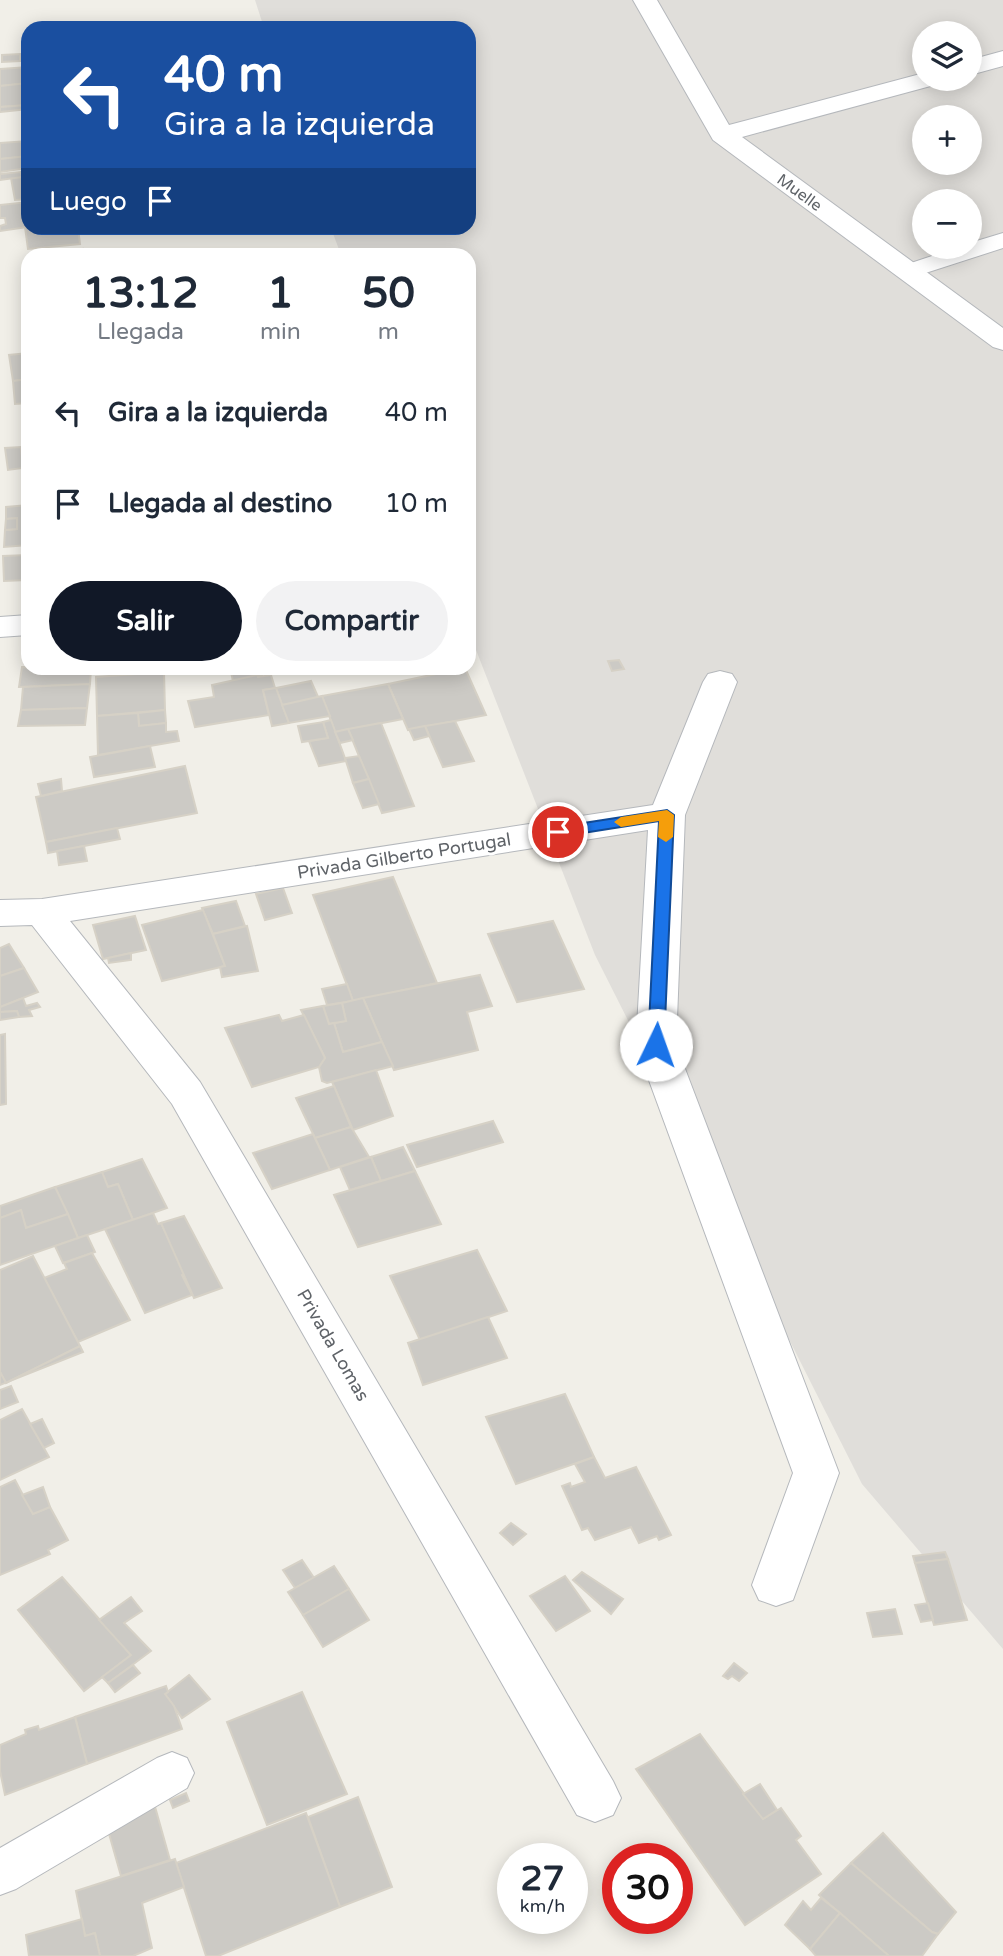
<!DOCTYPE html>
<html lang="es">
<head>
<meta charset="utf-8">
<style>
  body { margin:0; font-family:"Varela Round",sans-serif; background:#f2f2f3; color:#1f2937; height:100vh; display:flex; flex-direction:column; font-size:26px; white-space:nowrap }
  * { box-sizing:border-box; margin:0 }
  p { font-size:23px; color:#747a83 }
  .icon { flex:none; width:38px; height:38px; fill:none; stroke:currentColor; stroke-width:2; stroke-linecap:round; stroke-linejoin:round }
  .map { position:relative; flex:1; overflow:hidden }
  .sheet { position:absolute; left:21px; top:248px; width:455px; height:427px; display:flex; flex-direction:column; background:#fff; border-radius:21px; box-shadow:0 4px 18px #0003 }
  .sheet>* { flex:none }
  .guide { position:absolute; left:21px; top:21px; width:455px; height:214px; border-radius:21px; box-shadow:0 4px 18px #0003; background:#1a4fa0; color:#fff; overflow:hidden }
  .controls { position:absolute; left:912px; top:21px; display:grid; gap:14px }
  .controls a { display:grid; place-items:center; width:70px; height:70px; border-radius:50%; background:#fff; box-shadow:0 4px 18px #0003; font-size:35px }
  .speed { position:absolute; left:497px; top:1843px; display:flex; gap:14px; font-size:35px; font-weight:700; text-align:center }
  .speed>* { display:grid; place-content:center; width:91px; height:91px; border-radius:50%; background:#fff; box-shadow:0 4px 18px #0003; line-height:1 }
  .speed small { font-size:18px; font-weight:400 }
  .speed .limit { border:10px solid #d22; background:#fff; color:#111 }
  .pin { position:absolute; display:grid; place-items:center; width:60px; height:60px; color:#fff; margin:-30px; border:4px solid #fff; border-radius:50%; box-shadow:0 2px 7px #0007 }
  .me { position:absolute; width:77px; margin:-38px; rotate:3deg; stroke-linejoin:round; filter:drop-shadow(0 0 5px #0008) }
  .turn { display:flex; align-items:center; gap:24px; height:147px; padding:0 28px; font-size:32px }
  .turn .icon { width:91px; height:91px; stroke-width:2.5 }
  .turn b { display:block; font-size:49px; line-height:60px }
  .then { display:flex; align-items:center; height:66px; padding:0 28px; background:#0003; gap:14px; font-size:26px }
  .eta { display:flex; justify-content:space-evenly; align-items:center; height:119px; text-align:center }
  .eta b { font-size:42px; font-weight:700; line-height:49px }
  .primary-button { display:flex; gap:14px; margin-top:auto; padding:14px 28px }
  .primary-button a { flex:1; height:80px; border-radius:42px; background:#111827; color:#fff; font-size:28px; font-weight:700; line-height:80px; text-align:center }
  .primary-button a+a { background:#f2f2f3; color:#1f2937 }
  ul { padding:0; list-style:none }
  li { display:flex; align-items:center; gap:21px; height:91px; padding:0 28px }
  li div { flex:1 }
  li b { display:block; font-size:26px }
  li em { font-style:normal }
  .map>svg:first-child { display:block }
</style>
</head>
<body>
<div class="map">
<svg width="1003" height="1956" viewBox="0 0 1003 1956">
  <rect width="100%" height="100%" fill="#f1efe8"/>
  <path fill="#e0deda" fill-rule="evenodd" d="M255,0H1003V1649L862,1484L595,955L469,632V256L341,255L331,228H469V28H264ZM924,33H970V79H924ZM924,117H970V163H924ZM924,201H970V247H924Z"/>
  <g fill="#cccac5" stroke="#d6d1c6" stroke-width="2">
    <polygon points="20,54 20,61 2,62 2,55"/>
    <polygon points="28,67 28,83 0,86 0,69"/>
    <polygon points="28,83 28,105 0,107 0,86"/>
    <polygon points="28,105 28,109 0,112 0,107"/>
    <polygon points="28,141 28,156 0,159 0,143"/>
    <polygon points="28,156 28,168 0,172 0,159"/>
    <polygon points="28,171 28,199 15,200 11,178 22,177 21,172"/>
    <polygon points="21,172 22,177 0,180 0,174"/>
    <polygon points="28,202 28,227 0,231 0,226 6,224 5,218 0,218 0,205"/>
    <polygon points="25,227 78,228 80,244 28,249"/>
    <polygon points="83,249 85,256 40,256"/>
    <polygon points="108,249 111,256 85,256 84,253"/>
    <polygon points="28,353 28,379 13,381 9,355"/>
    <polygon points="28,379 28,403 15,404 13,381"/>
    <polygon points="21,447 23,468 8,470 5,448"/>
    <polygon points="28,505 28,545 4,547 5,530 17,529 17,518 6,519 6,507"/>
    <polygon points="17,518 17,529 5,530 6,519"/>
    <polygon points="28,555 27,580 4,581 3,556"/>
    <polygon points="619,660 624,669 612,671 608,661"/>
    <polygon points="22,667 91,668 90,684 19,687"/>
    <polygon points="114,668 141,668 140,674 114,676"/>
    <polygon points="230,668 260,668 262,675 233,681"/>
    <polygon points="465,668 486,715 408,730 388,684"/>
    <polygon points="164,672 165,710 97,716 96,677"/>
    <polygon points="257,675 258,677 271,675 275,688 263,690 269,715 195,727 188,701 214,697 212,685"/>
    <polygon points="311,681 319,699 282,705 276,688"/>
    <polygon points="90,684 87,708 21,710 23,687"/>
    <polygon points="388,684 403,719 335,732 322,696"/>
    <polygon points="276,688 289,723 272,726 263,690"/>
    <polygon points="322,696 330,716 289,723 282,705"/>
    <polygon points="87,708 85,725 18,726 21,710"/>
    <polygon points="165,710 166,723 139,726 138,713"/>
    <polygon points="138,713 139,726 166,723 166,732 177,731 179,741 98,755 97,716"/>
    <polygon points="331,720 346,761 319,766 309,741 328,738 323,722"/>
    <polygon points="455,721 474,761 443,767 425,726"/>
    <polygon points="323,722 328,738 302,742 298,726"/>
    <polygon points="381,723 414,806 382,813 348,729"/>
    <polygon points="425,726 429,736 414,740 409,729"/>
    <polygon points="348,729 353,740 340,743 335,732"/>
    <polygon points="150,746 155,767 94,777 90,757"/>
    <polygon points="359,756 369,779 353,783 345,758"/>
    <polygon points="185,766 197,813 46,842 36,797"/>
    <polygon points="61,779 62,791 41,796 38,784"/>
    <polygon points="369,779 379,804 363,808 353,783"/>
    <polygon points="117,828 120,839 48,853 46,842"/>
    <polygon points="84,846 87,861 59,865 57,851"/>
    <polygon points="393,877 437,983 353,1001 313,895"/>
    <polygon points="283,888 292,913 265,920 256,894"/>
    <polygon points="236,901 245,926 213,934 202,908"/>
    <polygon points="203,910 225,966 162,981 142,925"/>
    <polygon points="135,916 146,950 103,959 93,925"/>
    <polygon points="553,921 584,989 517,1002 488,934"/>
    <polygon points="247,926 258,971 222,977 220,967 225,966 213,934"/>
    <polygon points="9,944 24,968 0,976 0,948"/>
    <polygon points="131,953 131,960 109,963 108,958"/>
    <polygon points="24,968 38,992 0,1007 0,976"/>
    <polygon points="480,975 492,1006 467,1012 478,1050 394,1070 363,998"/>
    <polygon points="347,984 353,1001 327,1005 322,989"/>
    <polygon points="23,998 26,1006 37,1003 40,1007 29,1010 32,1016 19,1017 17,1011 0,1012 0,1007"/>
    <polygon points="363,998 382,1042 343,1052 334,1023 346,1021 342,1003"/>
    <polygon points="342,1003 346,1021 329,1024 323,1006"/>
    <polygon points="323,1006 329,1024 334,1023 343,1052 382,1042 393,1066 327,1083 322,1081 319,1067 325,1058 301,1010"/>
    <polygon points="17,1011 19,1017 0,1020 0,1012"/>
    <polygon points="279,1015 282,1021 304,1015 325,1058 319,1067 252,1087 225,1028"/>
    <polygon points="5,1034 6,1104 0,1105 0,1035"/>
    <polygon points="376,1070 393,1116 353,1130 332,1082"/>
    <polygon points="334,1086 351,1127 315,1138 296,1098"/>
    <polygon points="493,1121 503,1142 417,1167 407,1145"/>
    <polygon points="351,1127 369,1157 330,1170 315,1138"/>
    <polygon points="313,1134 330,1170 272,1189 253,1153"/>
    <polygon points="403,1147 415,1171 381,1181 371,1157"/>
    <polygon points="371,1157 381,1181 350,1190 340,1167"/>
    <polygon points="142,1159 167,1208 133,1220 118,1184 108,1187 102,1172"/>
    <polygon points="415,1171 441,1224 358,1247 334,1195"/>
    <polygon points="102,1172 108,1187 118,1184 133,1220 78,1238 55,1187"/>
    <polygon points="55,1187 68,1214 26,1228 21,1210 0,1218 0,1206"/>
    <polygon points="21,1210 26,1228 68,1214 78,1238 0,1265 0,1218"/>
    <polygon points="153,1213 158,1224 161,1223 185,1273 182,1275 192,1295 145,1313 105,1229"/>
    <polygon points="184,1216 222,1288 194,1298 161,1223"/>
    <polygon points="87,1235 95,1252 63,1263 55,1246"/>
    <polygon points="477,1250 507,1311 420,1340 390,1276"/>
    <polygon points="92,1253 130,1320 78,1342 44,1278 67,1269 64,1263"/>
    <polygon points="33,1256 80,1346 6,1383 0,1372 0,1270"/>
    <polygon points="488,1317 507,1358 423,1385 408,1343"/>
    <polygon points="80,1346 83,1352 0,1385 0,1372 6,1383"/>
    <polygon points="11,1386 18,1402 0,1409 0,1390"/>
    <polygon points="565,1394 594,1457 516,1484 486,1417"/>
    <polygon points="22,1409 49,1457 0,1480 0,1420"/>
    <polygon points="42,1419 54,1443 44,1448 30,1424"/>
    <polygon points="594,1457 605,1478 636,1467 671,1535 659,1540 657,1536 639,1543 631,1527 595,1540 588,1528 582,1530 562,1486 570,1483 571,1487 585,1482 575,1464"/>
    <polygon points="15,1480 33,1514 50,1507 68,1540 48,1550 50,1554 0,1575 0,1487"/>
    <polygon points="43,1487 50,1507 33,1514 22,1495"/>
    <polygon points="511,1523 526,1534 513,1545 500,1533"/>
    <polygon points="945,1552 948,1559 915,1563 913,1556"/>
    <polygon points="948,1559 967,1620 934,1625 915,1563"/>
    <polygon points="302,1560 314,1578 295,1588 283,1570"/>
    <polygon points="334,1566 349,1589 303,1615 288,1592"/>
    <polygon points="582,1572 623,1599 611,1614 573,1580"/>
    <polygon points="565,1576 590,1611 556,1631 530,1596"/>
    <polygon points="62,1577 131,1655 84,1691 18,1610"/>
    <polygon points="349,1589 369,1620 323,1647 303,1615"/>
    <polygon points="131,1597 142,1611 124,1623 151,1651 108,1683 102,1677 131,1655 99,1620"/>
    <polygon points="928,1603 933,1620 921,1622 915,1605"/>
    <polygon points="895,1609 902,1634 873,1637 867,1613"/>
    <polygon points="734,1663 747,1673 739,1681 732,1676 728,1679 723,1676"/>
    <polygon points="133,1665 140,1673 115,1692 108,1683"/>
    <polygon points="189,1675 210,1699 182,1718 165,1694"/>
    <polygon points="166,1686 168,1692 165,1694 174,1706 182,1729 87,1764 75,1717"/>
    <polygon points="302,1692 347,1794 267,1825 227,1722"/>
    <polygon points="75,1717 87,1764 5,1795 0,1771 0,1745 26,1734 25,1730 38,1726 39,1730"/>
    <polygon points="700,1734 763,1819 781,1808 801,1836 796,1840 821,1874 745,1925 636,1769"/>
    <polygon points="760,1784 777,1810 763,1819 743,1794"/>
    <polygon points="186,1793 189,1801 173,1808 170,1800"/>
    <polygon points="152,1796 170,1860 121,1876 104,1816"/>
    <polygon points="358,1797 392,1887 340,1907 308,1817"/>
    <polygon points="306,1813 340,1907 218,1956 206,1956 176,1863"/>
    <polygon points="883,1833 956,1912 938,1934 932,1932 851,1863"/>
    <polygon points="175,1859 184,1887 142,1903 152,1948 133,1956 100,1956 95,1933 85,1936 76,1891"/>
    <polygon points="851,1863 932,1932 938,1934 922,1956 889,1956 819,1895"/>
    <polygon points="821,1898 840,1913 810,1949 785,1925 803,1901 811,1910"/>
    <polygon points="840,1913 889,1956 816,1956 810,1949"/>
    <polygon points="82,1919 85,1936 95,1933 100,1956 29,1956 26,1935"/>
  </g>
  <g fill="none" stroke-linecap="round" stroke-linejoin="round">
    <defs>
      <g id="lane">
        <polygon points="1003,233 1003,248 910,278 902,276 898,271 902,266 959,247 970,247 970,243"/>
        <polygon points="172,1752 187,1758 194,1773 187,1788 16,1889 0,1895 0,1848 157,1758"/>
      </g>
      <g id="street">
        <polygon points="633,0 657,0 729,125 924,73 924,79 941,79 938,84 742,137 1003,328 1003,350 993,347 713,140"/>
        <polygon points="1003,51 1003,66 970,75 970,60"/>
        <polygon points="28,615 28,635 0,637 0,617"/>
        <polygon points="720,671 732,674 737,682 685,815 676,1045 839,1473 793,1600 776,1606 759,1600 752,1585 793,1473 636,1045 648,830 70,921 200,1082 613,1781 621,1798 613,1815 595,1822 577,1815 172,1104 32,925 0,926 0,900 42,899 653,805 703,682 708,674"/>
      </g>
    </defs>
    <use href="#lane" stroke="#b5b8bc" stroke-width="2"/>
    <use href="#street" stroke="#b5b8bc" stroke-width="2"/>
    <use href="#lane" fill="#fff" fill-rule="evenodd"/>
    <use href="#street" fill="#fff" fill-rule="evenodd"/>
  </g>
  <polygon fill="#1a73e8" stroke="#114b97" stroke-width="2" points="667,810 674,815 664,1045 656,1051 648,1045 659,821 558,837 551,832 558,827"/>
  <polygon fill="#f59e0b" points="667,810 674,815 673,837 666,842 658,837 659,821 621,827 614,822 621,817"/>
  <g text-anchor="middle" stroke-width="6" stroke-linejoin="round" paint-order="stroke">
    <g font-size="16" fill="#5f6368" stroke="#fff">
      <text transform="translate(800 192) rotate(36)" y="6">Muelle</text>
    </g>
    <g font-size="18" fill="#5f6368" stroke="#fff">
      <text transform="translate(404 856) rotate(-9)" y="6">Privada Gilberto Portugal</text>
      <text transform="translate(333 1345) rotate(60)" y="6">Privada Lomas</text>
    </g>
  </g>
</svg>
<div class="controls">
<a><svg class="icon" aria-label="layers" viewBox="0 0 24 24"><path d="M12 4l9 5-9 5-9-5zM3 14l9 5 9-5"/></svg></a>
<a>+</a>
<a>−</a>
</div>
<div class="speed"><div>27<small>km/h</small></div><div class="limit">30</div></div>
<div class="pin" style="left:558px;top:832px;background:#d93025"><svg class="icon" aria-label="arrive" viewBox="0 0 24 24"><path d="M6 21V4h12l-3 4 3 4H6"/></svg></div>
<svg class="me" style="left:656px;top:1045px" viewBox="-20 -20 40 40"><circle r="19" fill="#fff"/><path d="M0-13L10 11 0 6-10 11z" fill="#1a73e8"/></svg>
<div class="guide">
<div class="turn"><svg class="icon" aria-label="left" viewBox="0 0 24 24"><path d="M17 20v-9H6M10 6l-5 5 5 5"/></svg><div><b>40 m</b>Gira a la izquierda</div></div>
<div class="then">Luego<svg class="icon" aria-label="arrive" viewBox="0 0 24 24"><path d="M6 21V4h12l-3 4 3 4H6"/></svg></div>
</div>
<section class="sheet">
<div class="eta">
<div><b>13:12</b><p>Llegada</p></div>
<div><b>1</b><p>min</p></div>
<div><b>50</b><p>m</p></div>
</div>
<ul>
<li><svg class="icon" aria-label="left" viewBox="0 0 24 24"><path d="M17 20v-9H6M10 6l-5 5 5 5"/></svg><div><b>Gira a la izquierda</b></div><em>40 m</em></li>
<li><svg class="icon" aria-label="arrive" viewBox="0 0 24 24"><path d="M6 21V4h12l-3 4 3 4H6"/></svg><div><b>Llegada al destino</b></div><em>10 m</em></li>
</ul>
<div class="primary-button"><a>Salir</a><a>Compartir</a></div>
</section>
</div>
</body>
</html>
